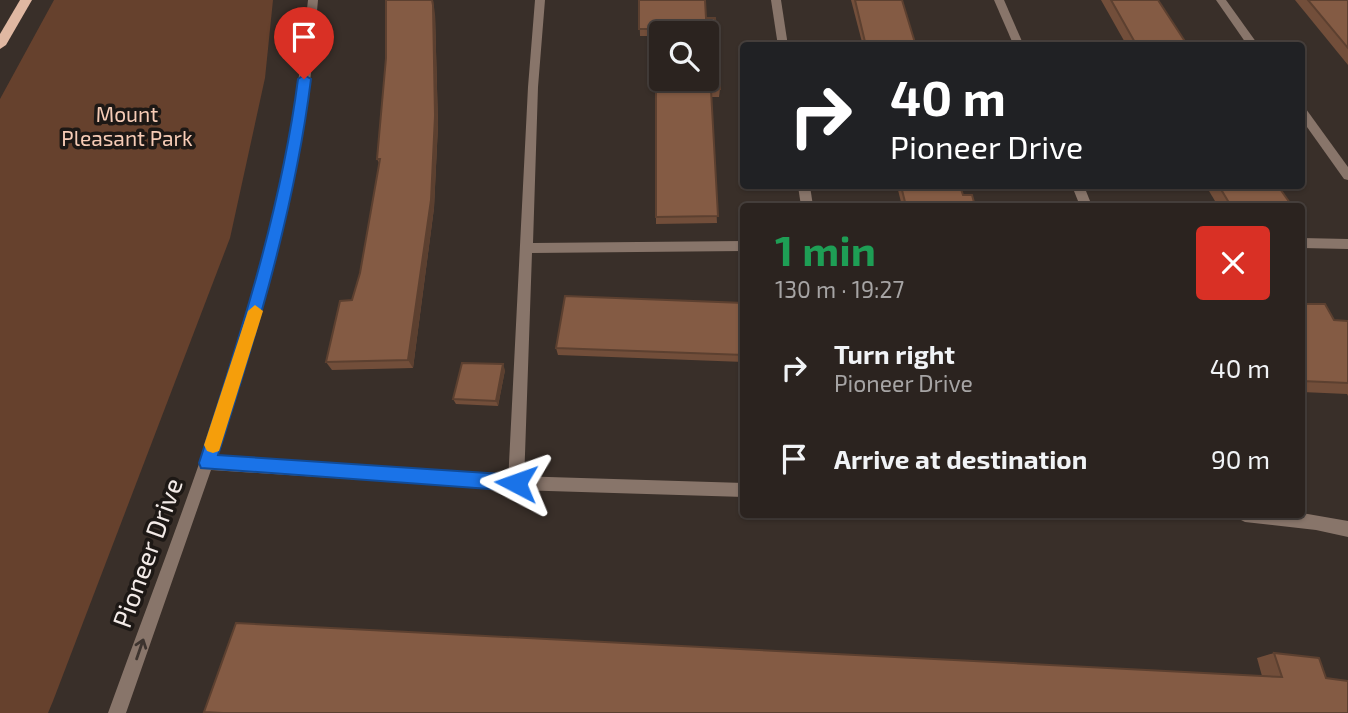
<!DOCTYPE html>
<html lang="en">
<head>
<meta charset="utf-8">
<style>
  body { margin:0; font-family:"Exo 2",sans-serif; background:#332b28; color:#f1f3f6; height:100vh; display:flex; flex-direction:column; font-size:26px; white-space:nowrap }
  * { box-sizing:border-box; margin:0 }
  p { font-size:23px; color:#a6a4a4 }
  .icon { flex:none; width:38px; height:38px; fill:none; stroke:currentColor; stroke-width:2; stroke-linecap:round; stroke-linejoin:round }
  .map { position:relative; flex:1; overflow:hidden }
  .sheet { position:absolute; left:740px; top:203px; width:565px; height:315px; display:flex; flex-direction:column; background:#2b231f; border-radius:7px; box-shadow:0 2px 5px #0004,0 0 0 2px #47403d }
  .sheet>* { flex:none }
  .guide { position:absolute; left:740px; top:42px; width:565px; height:147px; border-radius:7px; box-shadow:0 2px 5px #0004,0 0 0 2px #47403d; background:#202124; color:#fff; overflow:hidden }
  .fabs { position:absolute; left:649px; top:21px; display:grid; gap:14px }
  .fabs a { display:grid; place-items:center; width:70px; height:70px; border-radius:7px; background:#2b231f; box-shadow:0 2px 5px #0004,0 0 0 2px #47403d; font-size:35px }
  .pin { position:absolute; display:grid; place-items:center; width:60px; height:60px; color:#fff; margin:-72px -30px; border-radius:50% 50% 50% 0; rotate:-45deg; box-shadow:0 0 7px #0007 }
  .pin .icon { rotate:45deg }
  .me { position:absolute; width:77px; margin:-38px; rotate:274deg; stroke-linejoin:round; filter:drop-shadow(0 0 5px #0008) }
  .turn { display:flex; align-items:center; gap:24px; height:147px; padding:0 35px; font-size:32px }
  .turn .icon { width:91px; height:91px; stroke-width:2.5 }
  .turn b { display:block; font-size:49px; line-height:60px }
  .round { display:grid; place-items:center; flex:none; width:74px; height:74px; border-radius:7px; background:#332b28 }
  .summary { display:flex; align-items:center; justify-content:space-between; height:119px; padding:0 35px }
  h1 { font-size:42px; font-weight:700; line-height:52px; color:#1e9e55 }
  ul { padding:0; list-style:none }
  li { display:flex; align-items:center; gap:21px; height:91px; padding:0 35px }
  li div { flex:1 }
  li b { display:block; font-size:26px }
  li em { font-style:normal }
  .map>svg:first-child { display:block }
</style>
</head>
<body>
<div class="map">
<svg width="1348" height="713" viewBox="0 0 1348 713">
  <rect width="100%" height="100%" fill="#392f29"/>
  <polygon fill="#66412d" points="54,0 273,0 265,78 230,238 53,701 48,713 0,713 0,99"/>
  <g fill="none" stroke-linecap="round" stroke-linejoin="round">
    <g fill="#88756a" fill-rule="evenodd">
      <polygon points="535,0 545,0 538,87 533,243 744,241 744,251 532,253 524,483 522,488 516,490 510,488 508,483 528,87"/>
      <polygon points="994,0 1004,0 1024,46 1014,46"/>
      <polygon points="1072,186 1084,186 1092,206 1080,206"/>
      <polygon points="1302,238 1348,239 1348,249 1302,248"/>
    </g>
    <g fill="#88756a" fill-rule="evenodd">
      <path d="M308,0H318C315,32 313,64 308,95C289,218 257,339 216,457L516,476L744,483V497L516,490L211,470L126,713H108C171,539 242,365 281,184C294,123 301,62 308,0Z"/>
      <polygon points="771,0 781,0 788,46 778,46"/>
      <polygon points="1216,0 1226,0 1259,46 1248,46"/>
      <polygon points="1302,108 1306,109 1348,167 1348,180 1344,179 1302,120"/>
      <polygon points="798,186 810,186 813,206 801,206"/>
      <polygon points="1302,513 1348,521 1348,537 1316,530 1245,522 1239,519 1237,514 1302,514"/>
    </g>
    <polygon fill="#e0b8a2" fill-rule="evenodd" points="20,0 32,0 6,45 0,49 0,34"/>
  </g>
  <g fill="#724e3a">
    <polygon points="639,0 706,18 720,89 719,97 711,97 717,223 656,224 656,36 640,36"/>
    <polygon points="851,0 902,0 916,46 863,46"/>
    <polygon points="1101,0 1158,0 1188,46 1127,46"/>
    <polygon points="1295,0 1348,0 1348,65"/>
    <polygon points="435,14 438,125 434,208 413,368 332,370 326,362 352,300 360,273 379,163 377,159 386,58"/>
    <polygon points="897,186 960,186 963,195 975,206 902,206"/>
    <polygon points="1206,186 1278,186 1292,206 1218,206"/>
    <polygon points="744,303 744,362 558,355 556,348"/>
    <polygon points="1302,304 1334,320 1348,321 1348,396 1347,394 1302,392"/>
    <polygon points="505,370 498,406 456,404 453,399"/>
    <polygon points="1274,653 1326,678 1348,713 208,713 204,712 1262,676 1257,658"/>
  </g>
  <g fill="#5c4030">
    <polygon points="432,0 433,0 435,14 438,125 434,208 413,368 408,360"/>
    <polygon points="503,364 505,370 498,406 496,401"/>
  </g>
  <g fill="#845b44" stroke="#5c4030" stroke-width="2" fill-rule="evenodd">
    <polygon points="386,0 432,0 433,5 435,116 431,200 408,360 326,362 340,301 352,300 360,273 380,159 377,159 386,58"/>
    <path d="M639,0H705L706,18H715L720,89L711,90L718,216L656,217V29H639ZM662,33H707V79H662Z"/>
    <polygon points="855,0 902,0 916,46 866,46"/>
    <polygon points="1111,0 1158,0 1188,46 1137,46"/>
    <polygon points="1308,0 1348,0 1348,48"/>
    <polygon points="901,186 960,186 963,195 972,195 975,206 906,206"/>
    <polygon points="1219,186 1278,186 1292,206 1231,206"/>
    <polygon points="565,296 744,303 744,355 556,348"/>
    <polygon points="1302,304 1325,304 1334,320 1348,321 1348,383 1302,381"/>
    <polygon points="462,363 503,364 496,401 453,399"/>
    <polygon points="236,623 1282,677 1274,653 1319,658 1326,678 1348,681 1348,713 223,713 204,712"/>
  </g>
  <defs><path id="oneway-shaft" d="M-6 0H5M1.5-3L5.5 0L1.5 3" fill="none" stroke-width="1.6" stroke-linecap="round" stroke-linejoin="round" transform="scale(1.75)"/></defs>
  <use stroke="#3d342f" href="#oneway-shaft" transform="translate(140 649) rotate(-71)"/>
  <path fill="#1a73e8" stroke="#114b97" stroke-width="2" d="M304,75L311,79C295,208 257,332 218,455L516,475L523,477L525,483L523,489L516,491L201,468L199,463C240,337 281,210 298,79Z"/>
  <polygon fill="#f59e0b" points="255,305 263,311 221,445 219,451 213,453 207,451 204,445 248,311"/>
  <g text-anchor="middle" stroke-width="7" stroke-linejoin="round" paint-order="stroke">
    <g font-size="21" fill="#f7ccb6" stroke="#1d1815">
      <text x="127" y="122">Mount<tspan x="127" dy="24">Pleasant Park</tspan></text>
    </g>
    <g font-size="26" fill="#f3ebe8" stroke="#1d1815">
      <text transform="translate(148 553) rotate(-70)" y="9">Pioneer Drive</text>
    </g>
  </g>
</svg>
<div class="fabs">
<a><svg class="icon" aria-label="search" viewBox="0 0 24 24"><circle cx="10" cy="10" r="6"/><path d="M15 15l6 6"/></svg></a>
</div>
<div class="pin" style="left:304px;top:79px;background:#d93025"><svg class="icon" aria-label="arrive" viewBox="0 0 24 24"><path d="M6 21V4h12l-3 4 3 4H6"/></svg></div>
<svg class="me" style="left:516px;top:483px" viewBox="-20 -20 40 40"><path d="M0-17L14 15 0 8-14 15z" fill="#1a73e8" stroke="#fff" stroke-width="4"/></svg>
<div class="guide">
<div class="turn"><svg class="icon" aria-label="right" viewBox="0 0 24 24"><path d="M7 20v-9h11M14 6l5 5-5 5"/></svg><div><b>40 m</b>Pioneer Drive</div></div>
</div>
<section class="sheet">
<div class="summary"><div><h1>1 min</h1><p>130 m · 19:27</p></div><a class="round" style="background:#d93025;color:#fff"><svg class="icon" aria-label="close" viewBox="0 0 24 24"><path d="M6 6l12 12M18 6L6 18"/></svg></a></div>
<ul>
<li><svg class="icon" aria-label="right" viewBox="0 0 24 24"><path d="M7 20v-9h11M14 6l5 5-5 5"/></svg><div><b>Turn right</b><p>Pioneer Drive</p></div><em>40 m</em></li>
<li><svg class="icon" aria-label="arrive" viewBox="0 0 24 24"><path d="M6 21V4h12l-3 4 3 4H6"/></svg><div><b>Arrive at destination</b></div><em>90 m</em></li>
</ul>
</section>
</div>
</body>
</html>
